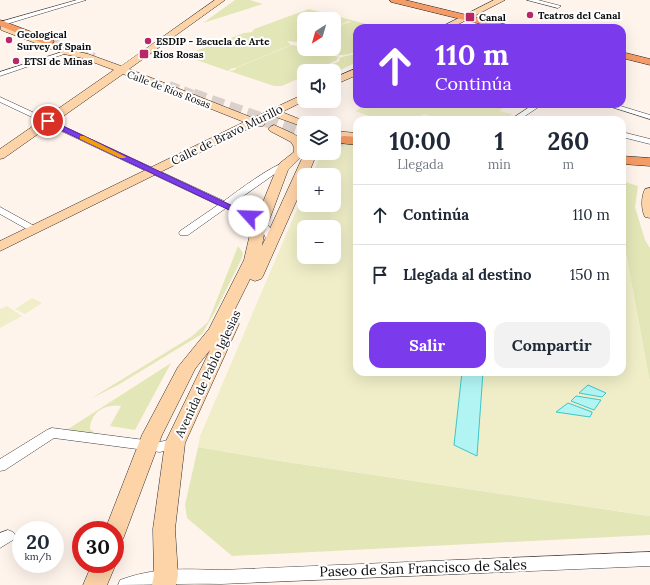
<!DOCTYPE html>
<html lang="es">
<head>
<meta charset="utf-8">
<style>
  body { margin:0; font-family:Lora,serif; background:#f2f2f3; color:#1f2937; height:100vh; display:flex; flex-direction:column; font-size:15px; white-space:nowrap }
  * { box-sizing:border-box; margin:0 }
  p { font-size:13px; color:#747a83 }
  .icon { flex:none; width:22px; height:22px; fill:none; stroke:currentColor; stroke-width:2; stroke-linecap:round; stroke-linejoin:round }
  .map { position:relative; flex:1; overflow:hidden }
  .details { position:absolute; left:353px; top:116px; width:273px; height:260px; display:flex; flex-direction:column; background:#fff; border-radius:12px; box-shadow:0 4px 16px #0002 }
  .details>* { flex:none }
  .banner { position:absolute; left:353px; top:24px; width:273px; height:84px; border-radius:12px; box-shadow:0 4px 16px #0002; background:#7c3aed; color:#fff; overflow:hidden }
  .needle { width:26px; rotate:217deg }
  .buttons { position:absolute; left:297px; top:12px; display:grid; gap:8px }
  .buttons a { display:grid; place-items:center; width:44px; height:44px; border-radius:8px; background:#fff; box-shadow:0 4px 16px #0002; font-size:20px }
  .speed { position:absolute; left:12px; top:521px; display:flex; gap:8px; font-size:20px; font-weight:700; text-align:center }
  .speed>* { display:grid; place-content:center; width:52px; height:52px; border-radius:50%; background:#fff; box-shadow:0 4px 16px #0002; line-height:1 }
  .speed small { font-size:10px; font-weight:400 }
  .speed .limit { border:6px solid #d22; background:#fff; color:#111 }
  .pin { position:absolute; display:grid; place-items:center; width:34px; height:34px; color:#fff; margin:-17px; border:2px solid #fff; border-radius:50%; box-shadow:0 1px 4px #0007 }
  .me { position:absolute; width:44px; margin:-22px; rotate:295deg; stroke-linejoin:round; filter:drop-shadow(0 0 3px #0008) }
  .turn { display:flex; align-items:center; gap:14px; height:84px; padding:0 16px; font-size:18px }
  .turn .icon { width:52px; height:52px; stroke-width:2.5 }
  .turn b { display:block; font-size:28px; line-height:34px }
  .eta { display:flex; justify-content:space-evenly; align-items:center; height:68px; text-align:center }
  .eta b { font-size:24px; font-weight:700; line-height:28px }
  .action { display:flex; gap:8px; margin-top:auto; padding:8px 16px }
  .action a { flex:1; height:46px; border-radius:12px; background:#7c3aed; color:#fff; font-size:16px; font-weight:700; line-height:46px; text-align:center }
  .action a+a { background:#f2f2f3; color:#1f2937 }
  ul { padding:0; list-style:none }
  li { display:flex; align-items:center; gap:12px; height:60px; padding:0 16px; border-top:1px solid #e0e1e3 }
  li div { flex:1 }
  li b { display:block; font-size:15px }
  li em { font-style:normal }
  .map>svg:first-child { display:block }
</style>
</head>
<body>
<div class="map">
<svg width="650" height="585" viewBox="0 0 650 585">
  <rect width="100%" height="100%" fill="#fff4ec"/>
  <g fill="#e3e7b7">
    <polygon points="235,0 250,0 263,4 203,23"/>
    <path d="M309,9L382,28H357V51C340,59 330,54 313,49H334V27L350,22L349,21L334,27V19H304V39L296,42L287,41L291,45L235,68L230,69V70L228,71L185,56L187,54L244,33L252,32L254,29Z"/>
    <polygon points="292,45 304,47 304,49 311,49 339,57 337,59 337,60 314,71 304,71 304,76 282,86 274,86 229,71 235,70 236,68"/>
    <path d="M357,53V62L334,73V71H317L340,61L339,59C344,55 351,56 357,53Z"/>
    <polygon points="622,181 638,186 635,207 645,240 650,248 650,383 622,232"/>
    <polygon points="238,246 243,253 241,260 216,310 202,334 118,385 90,399 191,337 208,322"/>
    <path d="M171,363L135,430L110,426L121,406C104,404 91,412 90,429L97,435L65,431Z"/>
    <polygon points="198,447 274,460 650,516 650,535 232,556 187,518 185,505"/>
  </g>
  <g fill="#efeec8" fill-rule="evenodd">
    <polygon points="368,104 509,104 499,111 513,114 503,120 478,120 472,118 469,120 443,120 424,114 414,120 363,120 369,116 355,111"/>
    <path d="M336,143L357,145V372H462L454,445L477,455L483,372H622V232L650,383V516L274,460L198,447L200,436L304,193V205H334V175H312L321,153H334V144ZM304,227H334V257H304Z"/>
    <polygon points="32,298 42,303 25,314 15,309"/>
    <polygon points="7,306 22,316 0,328 0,309"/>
  </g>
  <g fill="#b2f4f4" stroke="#3bc7c9">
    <polygon points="462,372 483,372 477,456 454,445"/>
    <polygon points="588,385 606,393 602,397 579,393"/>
    <polygon points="576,396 601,400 594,410 571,401"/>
    <polygon points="568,403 592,412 592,413 590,417 556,412"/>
  </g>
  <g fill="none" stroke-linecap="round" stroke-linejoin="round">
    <g stroke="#dbd1ca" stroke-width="10" stroke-dasharray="10 5" stroke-linecap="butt">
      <polyline points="49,42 94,58"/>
      <polyline points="169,86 196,96"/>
    </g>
    <g stroke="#dbd1ca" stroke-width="13" stroke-dasharray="13 6" stroke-linecap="butt">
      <polyline points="193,95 304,134"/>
      <polyline points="334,139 344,140"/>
    </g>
    <defs>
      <g id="street">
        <polygon points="77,0 86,0 0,26 0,22"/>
        <polygon points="527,0 538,0 561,6 558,8"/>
        <polygon points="65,51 70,52 0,76 0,72"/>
        <path d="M0,97L224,201C235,193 278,160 289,162L290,164L289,166L276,173L232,204L257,216L269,226L277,242L276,244H268L262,229L251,220L226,208L188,235H180L179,233L180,231L218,205L0,102Z"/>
        <polygon points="534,104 543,104 519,120 510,120"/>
        <polygon points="602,104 614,104 650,115 650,119"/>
        <polygon points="622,132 650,139 650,144 622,137"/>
        <polygon points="0,207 38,228 40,230 38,232 32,232 0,214"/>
        <polygon points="52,428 160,442 175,438 180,439 182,443 180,447 160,452 54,438 5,470 0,471 0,459 47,430"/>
        <polygon points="8,530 13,532 16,536 13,540 0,548 0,533"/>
        <path d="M650,552V566L221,584C186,583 152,585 118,585L120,580C155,567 185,569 221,570Z"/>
      </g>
      <g id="secondary">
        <polygon points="215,0 225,0 129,69 253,118 304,94 304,101 282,112 309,123 304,123 304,127 273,116 263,122 265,124 263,126 254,126 0,251 0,241 244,122 123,74 4,158 0,159 0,149 114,70 82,58 64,54 1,30 0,21 5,21 7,26 70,50 88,54 121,66"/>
        <polygon points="494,0 505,0 451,28 439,28"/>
        <polygon points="357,68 357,75 334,85 334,78"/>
        <path d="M274,125L294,134L303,141L304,153H317L308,175H304V184L263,276L261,279L255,281L250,279L230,319L237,320L239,324L185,443L175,529L178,575L176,585H152L154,575L153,529L165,443L210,350L195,369L162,435L123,539L115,542V530H105L142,435L178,367L209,329L244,260L250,234L276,170L280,163L294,152V147L291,142L270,131L268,129L270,127ZM304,154L262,246L264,234L288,170Z"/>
        <polygon points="334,131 357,133 357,141 334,139"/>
        <path d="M650,188V218L645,217C641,210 641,196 645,189Z"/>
        <polygon points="115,563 116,564 107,585 83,585 92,564"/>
      </g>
      <g id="primary">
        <polygon points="390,0 405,0 512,26 514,28 497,28 391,2"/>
        <polygon points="0,20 53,40 54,42 49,45 45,44 0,26"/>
        <polygon points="622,52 650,59 650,65 622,58"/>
        <polygon points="344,136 357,137 357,145 339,143 338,140 339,137"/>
        <polygon points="622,156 650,158 650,166 622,164"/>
      </g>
    </defs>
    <use href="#street" stroke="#3f3f3f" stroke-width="1"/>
    <use href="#secondary" stroke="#2e2e2e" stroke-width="1"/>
    <use href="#primary" stroke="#1d1d1d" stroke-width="1"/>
    <use href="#street" fill="#fff" fill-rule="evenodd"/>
    <use href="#secondary" fill="#fdd3a8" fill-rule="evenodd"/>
    <use href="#primary" fill="#f59b65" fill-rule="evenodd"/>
  </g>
  <polygon fill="#7c3aed" stroke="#51269a" points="48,119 252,215 253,216 249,219 246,218 46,123 46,120"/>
  <polygon fill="#f59e0b" points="80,136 84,136 126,157 125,158 120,158 80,139"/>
  <g fill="#b82866" stroke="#fff" stroke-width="1.5">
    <circle cx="530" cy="15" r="4"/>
    <rect x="465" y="12" width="10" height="10" rx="2"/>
    <circle cx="9" cy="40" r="4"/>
    <circle cx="148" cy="41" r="4"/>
    <rect x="139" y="49" width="10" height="10" rx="2"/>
    <circle cx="16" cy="61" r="4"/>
  </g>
  <g text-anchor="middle" stroke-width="4" stroke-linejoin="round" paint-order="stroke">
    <g font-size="10" font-weight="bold" fill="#0c0c0c" stroke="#fff" text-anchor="start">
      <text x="538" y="19">Teatros del Canal</text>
      <text x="479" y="21">Canal</text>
      <text x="17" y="38">Geological<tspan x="17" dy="12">Survey of Spain</tspan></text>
      <text x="156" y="45">ESDIP - Escuela de Arte</text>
      <text x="153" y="58">Ríos Rosas</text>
      <text x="24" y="65">ETSI de Minas</text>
    </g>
    <g font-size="10" fill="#0c0c0c" stroke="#fff">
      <text transform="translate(169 89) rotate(21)" y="4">Calle de Ríos Rosas</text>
    </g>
    <g font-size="12" fill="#0c0c0c" stroke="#fff">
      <text transform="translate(227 135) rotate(-26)" y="4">Calle de Bravo Murillo</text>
      <text transform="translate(208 374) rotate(-65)" y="4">Avenida de Pablo Iglesias</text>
    </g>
    <g font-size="14" fill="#0c0c0c" stroke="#fff">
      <text transform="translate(423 568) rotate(-2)" y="5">Paseo de San Francisco de Sales</text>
    </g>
  </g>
</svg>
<div class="buttons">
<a><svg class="needle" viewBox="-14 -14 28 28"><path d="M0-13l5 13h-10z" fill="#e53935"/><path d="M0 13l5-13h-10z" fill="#747a83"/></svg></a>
<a><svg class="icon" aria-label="sound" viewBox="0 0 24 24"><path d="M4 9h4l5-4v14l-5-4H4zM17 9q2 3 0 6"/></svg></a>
<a><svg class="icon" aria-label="layers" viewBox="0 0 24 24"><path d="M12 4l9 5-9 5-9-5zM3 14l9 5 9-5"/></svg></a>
<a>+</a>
<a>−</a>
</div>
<div class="speed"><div>20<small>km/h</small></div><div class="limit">30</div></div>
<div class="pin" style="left:48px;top:121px;background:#d93025"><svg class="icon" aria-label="arrive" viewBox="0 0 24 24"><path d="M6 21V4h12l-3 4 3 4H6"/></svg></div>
<svg class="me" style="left:249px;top:216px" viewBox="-20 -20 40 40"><circle r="19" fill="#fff"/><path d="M0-13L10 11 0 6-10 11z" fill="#7c3aed"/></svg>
<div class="banner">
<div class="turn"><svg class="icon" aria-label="ahead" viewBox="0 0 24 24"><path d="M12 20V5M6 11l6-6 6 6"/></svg><div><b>110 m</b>Continúa</div></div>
</div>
<section class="details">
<div class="eta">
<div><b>10:00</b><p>Llegada</p></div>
<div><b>1</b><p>min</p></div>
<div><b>260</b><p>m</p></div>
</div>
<ul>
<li><svg class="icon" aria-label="ahead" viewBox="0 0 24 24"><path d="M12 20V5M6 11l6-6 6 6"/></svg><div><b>Continúa</b></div><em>110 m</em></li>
<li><svg class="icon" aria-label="arrive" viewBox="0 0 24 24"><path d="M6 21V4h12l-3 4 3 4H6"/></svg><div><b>Llegada al destino</b></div><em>150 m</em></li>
</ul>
<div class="action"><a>Salir</a><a>Compartir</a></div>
</section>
</div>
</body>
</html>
